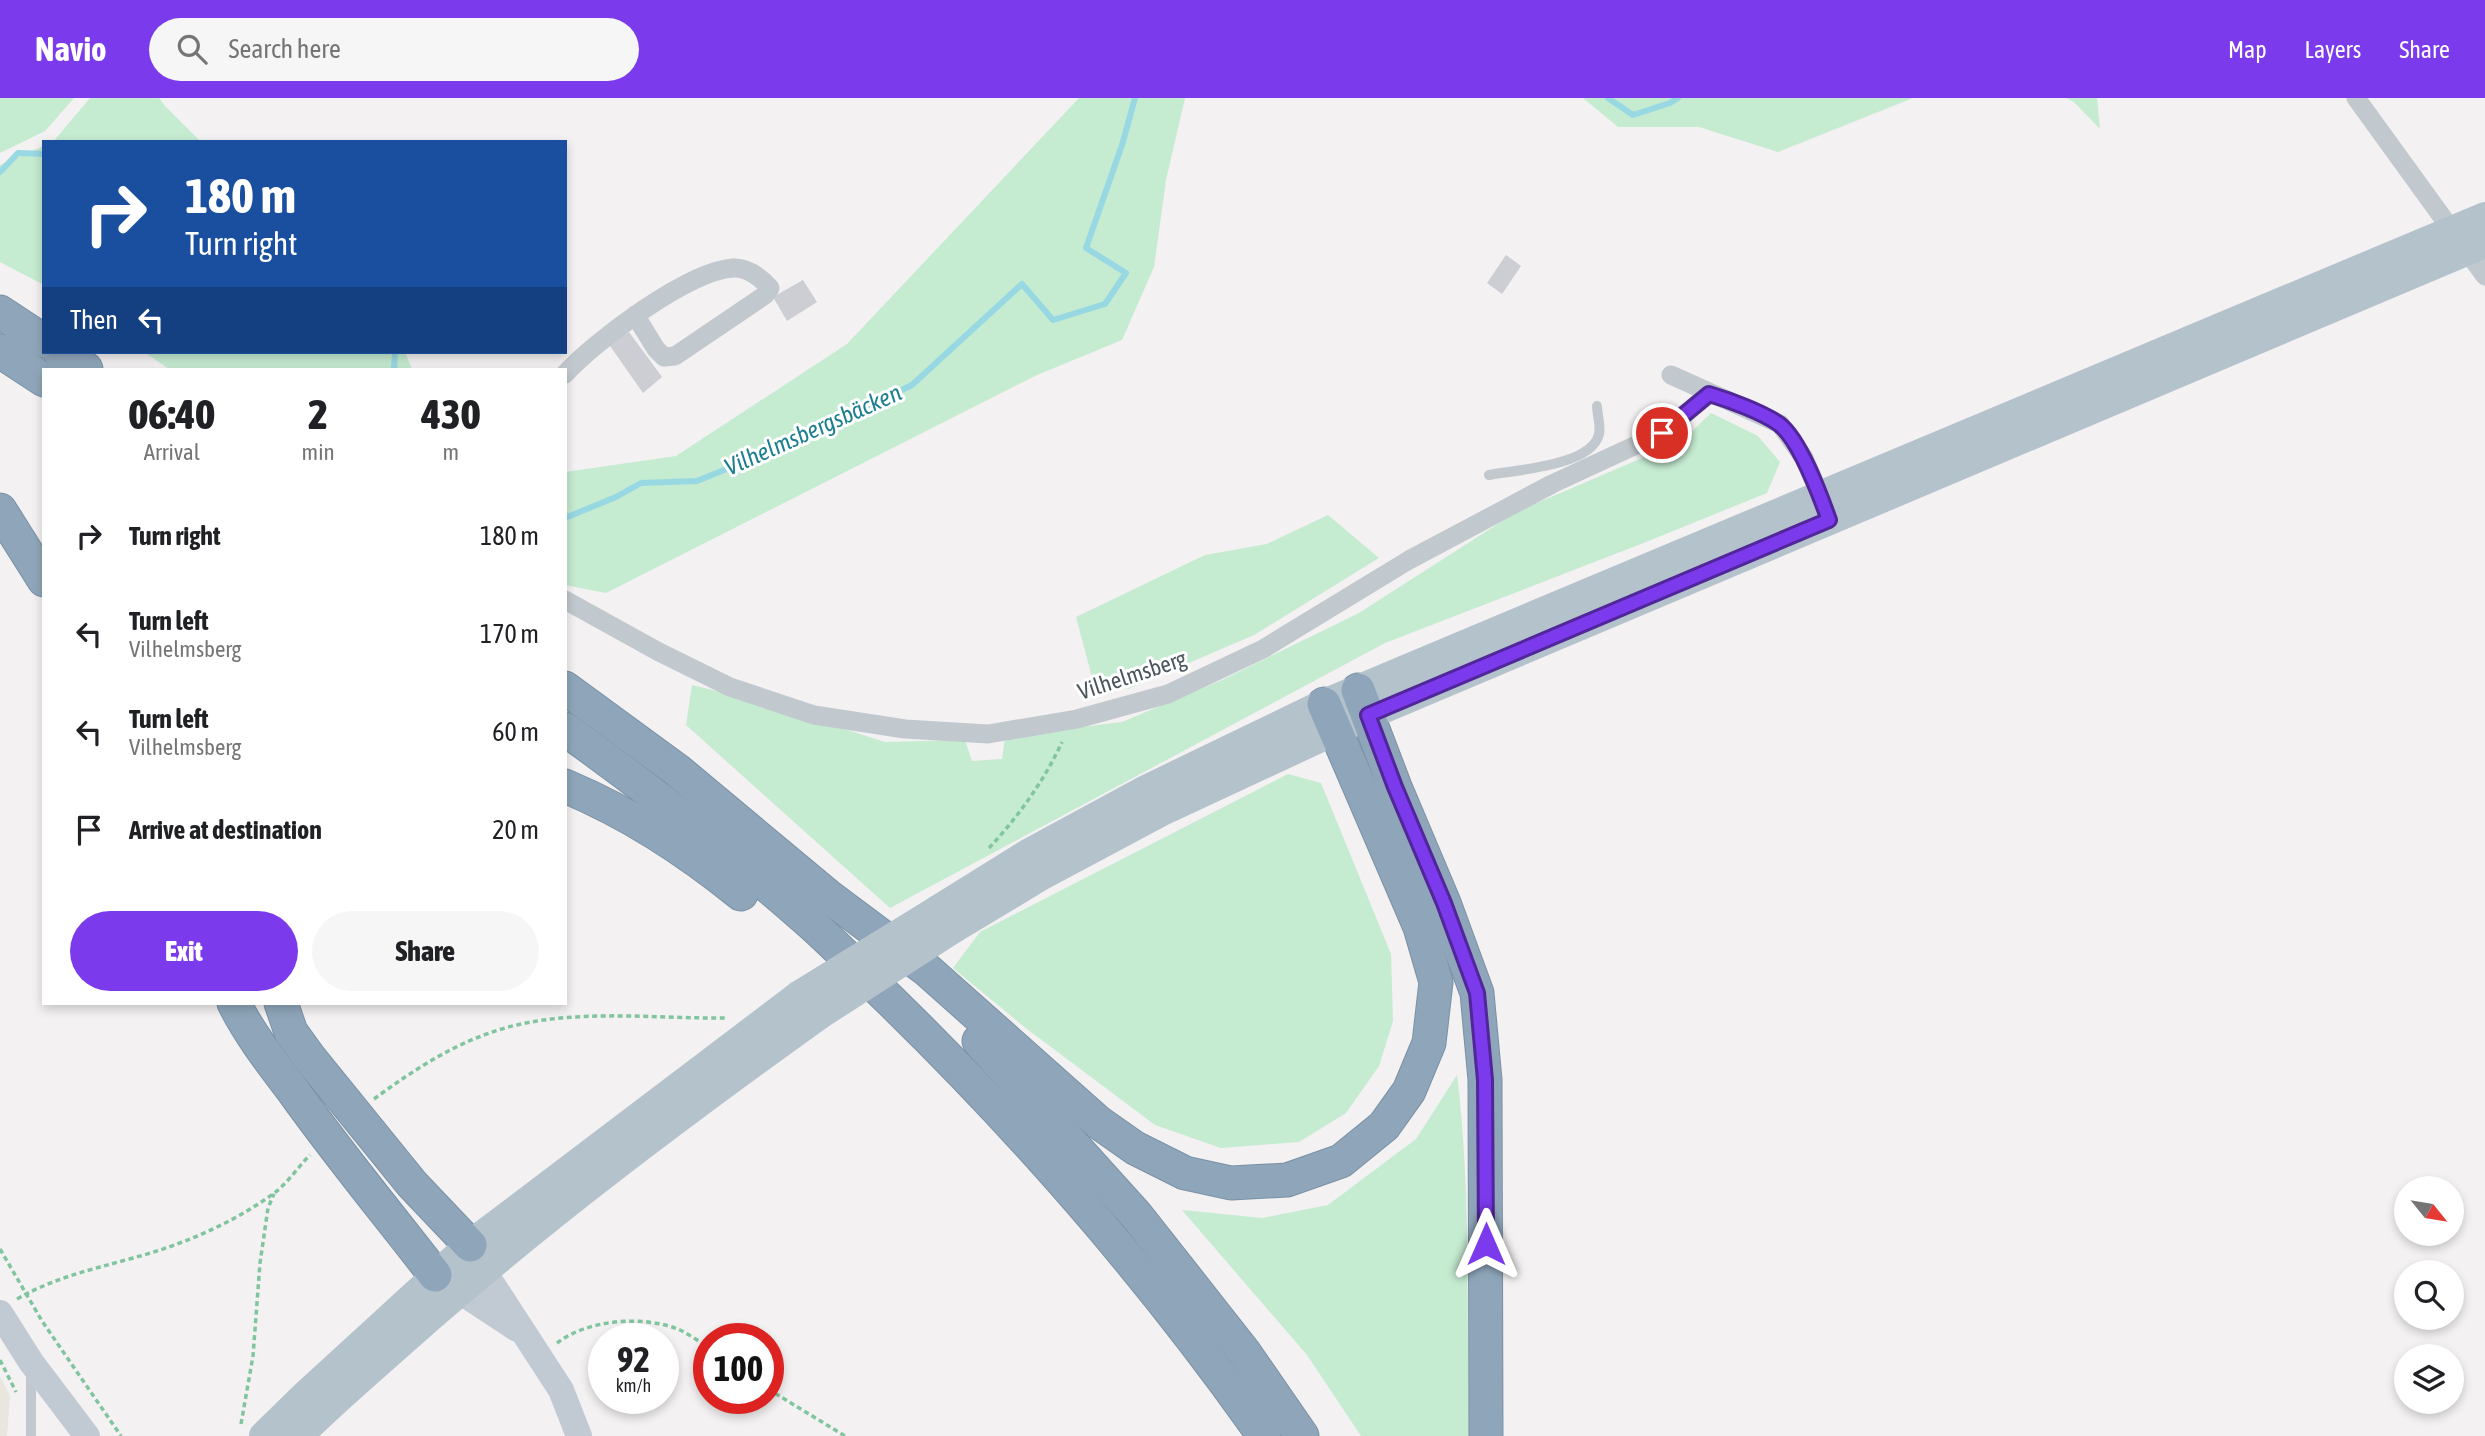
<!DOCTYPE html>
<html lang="en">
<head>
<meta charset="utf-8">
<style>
  body { margin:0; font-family:"Asap Condensed",sans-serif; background:#f6f6f6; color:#202124; height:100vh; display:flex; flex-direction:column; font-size:26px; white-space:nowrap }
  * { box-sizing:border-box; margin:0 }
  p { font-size:23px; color:#757577 }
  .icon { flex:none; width:38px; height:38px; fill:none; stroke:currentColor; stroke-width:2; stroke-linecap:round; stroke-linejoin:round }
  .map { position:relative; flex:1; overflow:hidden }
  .panel { position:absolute; left:42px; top:270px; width:525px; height:637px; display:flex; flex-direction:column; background:#fff; border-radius:0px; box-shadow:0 4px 10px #0003 }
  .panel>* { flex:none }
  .top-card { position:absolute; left:42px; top:42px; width:525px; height:214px; border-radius:0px; box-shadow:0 4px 10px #0003; background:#1a4fa0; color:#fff; overflow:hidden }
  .needle { width:46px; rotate:120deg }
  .controls { position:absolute; left:2394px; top:1078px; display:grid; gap:14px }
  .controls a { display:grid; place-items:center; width:70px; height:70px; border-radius:50%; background:#fff; box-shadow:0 4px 10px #0003; font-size:35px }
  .speed { position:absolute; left:588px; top:1225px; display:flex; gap:14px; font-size:35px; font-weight:700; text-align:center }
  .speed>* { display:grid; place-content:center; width:91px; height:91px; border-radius:50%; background:#fff; box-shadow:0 4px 10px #0003; line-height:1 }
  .speed small { font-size:18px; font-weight:400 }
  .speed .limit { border:10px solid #d22; background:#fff; color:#111 }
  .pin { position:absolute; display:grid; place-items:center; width:60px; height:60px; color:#fff; margin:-30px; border:4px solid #fff; border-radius:50%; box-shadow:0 2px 7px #0007 }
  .me { position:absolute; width:77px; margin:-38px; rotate:0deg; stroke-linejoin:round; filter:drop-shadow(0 0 5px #0008) }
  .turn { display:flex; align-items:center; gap:24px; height:147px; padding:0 28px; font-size:32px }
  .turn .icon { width:91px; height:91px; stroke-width:2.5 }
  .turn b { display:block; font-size:49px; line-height:60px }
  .then { display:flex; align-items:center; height:66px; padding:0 28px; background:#0003; gap:14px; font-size:26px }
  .eta { display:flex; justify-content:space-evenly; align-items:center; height:119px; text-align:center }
  .eta b { font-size:42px; font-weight:800; line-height:49px }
  .primary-button { display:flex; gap:14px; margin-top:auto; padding:14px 28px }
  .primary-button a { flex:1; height:80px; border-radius:42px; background:#7c3aed; color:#fff; font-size:28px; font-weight:800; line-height:80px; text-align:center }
  .primary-button a+a { background:#f6f6f6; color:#202124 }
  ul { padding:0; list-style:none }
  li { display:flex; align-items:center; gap:21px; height:98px; padding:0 28px }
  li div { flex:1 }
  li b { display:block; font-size:26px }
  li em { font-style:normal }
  header { display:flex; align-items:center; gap:42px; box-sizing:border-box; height:98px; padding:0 35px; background:#7c3aed; color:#fff }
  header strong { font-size:33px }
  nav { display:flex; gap:38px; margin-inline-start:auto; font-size:24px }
  .search { width:490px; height:63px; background:#f6f6f6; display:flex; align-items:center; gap:18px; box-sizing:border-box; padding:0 24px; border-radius:38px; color:#757577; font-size:26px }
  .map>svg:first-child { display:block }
</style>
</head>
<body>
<header>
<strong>Navio</strong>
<div class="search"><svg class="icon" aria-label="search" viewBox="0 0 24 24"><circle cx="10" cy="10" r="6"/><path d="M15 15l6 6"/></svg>Search here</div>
<nav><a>Map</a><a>Layers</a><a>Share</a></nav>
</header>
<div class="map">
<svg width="2485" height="1338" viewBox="0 0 2485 1338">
  <rect width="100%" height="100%" fill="#f3f1f1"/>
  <polygon fill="#e9e6df" points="0,1279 10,1297 7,1338 0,1338"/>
  <g fill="#c5ebd1">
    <polygon points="0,0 74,0 45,33 0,55"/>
    <polygon points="90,0 159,0 165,8 201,44 53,44"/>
    <polygon points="1079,0 1185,0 1166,82 1154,169 1122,242 1037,277 606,495 565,487 565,374 676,358 847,246"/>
    <polygon points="1583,0 1913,0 1778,54 1699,29 1618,29"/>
    <polygon points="2066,0 2097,0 2100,31 2074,4"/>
    <polygon points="44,48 44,187 0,164 0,67"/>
    <polygon points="144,254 405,254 412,271 169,271"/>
    <polygon points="1711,315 1758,338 1780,364 1767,395 1641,446 1385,545 890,810 686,627 692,587 754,602 885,644 965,642 972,663 1002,661 1005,639 1122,624 1222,582 1359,515 1518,413 1682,343"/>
    <polygon points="1328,417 1379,460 1254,537 1128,591 1092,579 1076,519 1205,457 1267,446"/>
    <polygon points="1288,676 1321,685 1391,856 1393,923 1379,968 1346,1015 1299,1044 1221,1050 1155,1027 1027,931 953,870 980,834"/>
    <path d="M1457,977C1472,1096 1465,1218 1470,1338H1361L1307,1257L1182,1112L1262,1120L1328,1107L1416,1041Z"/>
  </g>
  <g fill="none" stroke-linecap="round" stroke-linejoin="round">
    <g stroke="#98d8e3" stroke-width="6">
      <polyline points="1608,0 1633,17 1670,5 1678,0"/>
      <polyline points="0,74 18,55 44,56"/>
      <polyline points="394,271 395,254"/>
      <polyline points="565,420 616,399 641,385 697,383 815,335 912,287 1022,186 1053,222 1105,206 1126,175 1086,150 1122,47 1135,0"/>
    </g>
  </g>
  <g fill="#ccced3">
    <polygon points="1506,157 1521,168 1502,196 1487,185"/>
    <polygon points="803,182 817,204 787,223 773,199"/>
    <polygon points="629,234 662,279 643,295 608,245"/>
  </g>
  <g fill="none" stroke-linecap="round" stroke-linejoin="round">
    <defs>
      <g id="highway">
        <polyline points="0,214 44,243"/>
        <polyline points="0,253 44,282"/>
        <polyline points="60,254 86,271"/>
        <polyline points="0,412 44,482"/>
        <polyline points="565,590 677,672 828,798 927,872 1098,1024 1135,1050 1185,1075 1231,1085 1287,1082 1341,1063 1384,1028 1409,993 1429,945 1436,884 1420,829 1324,606"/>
        <polyline points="1358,592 1395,689 1444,805 1477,895 1485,982 1486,1338"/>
        <path d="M565,631C648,691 729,753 806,821C836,847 864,877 893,905C1029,1038 1154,1182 1264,1338"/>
        <path d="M565,688C631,716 685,751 741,796"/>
        <path d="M234,905C250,937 273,966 294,994C339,1057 388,1116 435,1177"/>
        <polyline points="281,905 291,934 309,959 412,1086 470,1147"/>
        <polyline points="979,943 1137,1118 1244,1254 1302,1338"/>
      </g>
    </defs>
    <use href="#highway" stroke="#7a91a5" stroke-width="35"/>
    <g stroke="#81c59f" stroke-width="3.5" stroke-dasharray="5 3.5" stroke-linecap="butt">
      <path d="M989,750C1018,719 1044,683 1062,644"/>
      <path d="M374,1001C415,971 456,944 505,930C576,910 655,921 728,920"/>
      <polyline points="0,1151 42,1223 121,1338"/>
      <path d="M17,1201C56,1179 90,1172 133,1160C182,1147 231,1126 273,1096C287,1086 298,1069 310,1057"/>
      <path d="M557,1245C588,1221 645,1217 680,1232C690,1237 700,1244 709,1250"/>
      <polyline points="0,1262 16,1294"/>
      <polyline points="768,1291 845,1338"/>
      <polyline points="241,1326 253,1258 260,1165 268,1110 274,1096"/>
    </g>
    <g stroke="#c1c9ce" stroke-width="10">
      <path d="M1489,377C1515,372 1592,368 1599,336C1601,328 1597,316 1597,308"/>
      <polyline points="31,1338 31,1275"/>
    </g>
    <g stroke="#c1c9ce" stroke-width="19">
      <polyline points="2356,0 2485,178"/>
      <path d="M565,276C595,243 688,173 733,170C748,169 760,179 770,190L765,197L675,258L664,259L656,251L635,217"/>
      <polyline points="1671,277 1780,326 1804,360 1824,407"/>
      <polyline points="565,502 659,554 730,589 814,617 905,631 988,636 1077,621 1168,596 1263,551 1409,462 1552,386 1662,335 1709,296"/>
    </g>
    <g stroke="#c1cad2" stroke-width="26">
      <polyline points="475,1155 483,1172 561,1292 579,1338"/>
      <polyline points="444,1183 517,1231"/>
      <polyline points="0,1215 31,1264 87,1338"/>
    </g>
    <g stroke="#b4c2cc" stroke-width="30">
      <polyline points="938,812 1028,756 1146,692 1324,606 2485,119"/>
      <polyline points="954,830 1042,777 1160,714 1368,617 2485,145"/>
      <polyline points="264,1338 307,1296 470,1147 800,897"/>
      <path d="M298,1338C333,1303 371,1271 408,1238C539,1122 678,1018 820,916"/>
    </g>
    <use href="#highway" stroke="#8fa6ba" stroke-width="33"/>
    <g stroke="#b4c2cc" stroke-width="30">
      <polyline points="800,897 938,812"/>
      <polyline points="820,916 954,830"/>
    </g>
  </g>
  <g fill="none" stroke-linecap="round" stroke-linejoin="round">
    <defs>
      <path id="route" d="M1486,1146L1485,982L1477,895L1444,805L1395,689L1368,617L1829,422C1820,397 1800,342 1779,326C1762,314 1729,302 1709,296L1662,335"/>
    </defs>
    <use href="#route" stroke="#51269a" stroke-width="18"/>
    <use href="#route" stroke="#7c3aed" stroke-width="12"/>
  </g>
  <g text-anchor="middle" stroke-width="6" stroke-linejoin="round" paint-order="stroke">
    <g font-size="23" fill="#4b555c" stroke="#fff">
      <text transform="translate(1132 577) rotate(-18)" y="8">Vilhelmsberg</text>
    </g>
    <g font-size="24" font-style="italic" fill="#1c7f8f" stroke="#fff">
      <text transform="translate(813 332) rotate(-24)" y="8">Vilhelmsbergsbäcken</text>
    </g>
  </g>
</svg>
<div class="controls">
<a><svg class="needle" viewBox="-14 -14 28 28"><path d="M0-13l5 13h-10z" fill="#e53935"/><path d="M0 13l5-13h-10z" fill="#757577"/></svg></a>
<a><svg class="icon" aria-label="search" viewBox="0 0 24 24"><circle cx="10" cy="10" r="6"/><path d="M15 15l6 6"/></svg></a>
<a><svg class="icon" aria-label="layers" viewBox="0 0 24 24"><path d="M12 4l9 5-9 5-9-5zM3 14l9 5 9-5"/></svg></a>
</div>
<div class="speed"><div>92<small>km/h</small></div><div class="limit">100</div></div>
<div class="pin" style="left:1662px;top:335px;background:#d93025"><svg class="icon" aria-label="arrive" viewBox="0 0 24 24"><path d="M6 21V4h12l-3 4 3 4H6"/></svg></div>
<svg class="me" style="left:1486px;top:1146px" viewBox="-20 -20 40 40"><path d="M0-17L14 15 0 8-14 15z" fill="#7c3aed" stroke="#fff" stroke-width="4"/></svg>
<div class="top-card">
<div class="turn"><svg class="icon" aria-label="right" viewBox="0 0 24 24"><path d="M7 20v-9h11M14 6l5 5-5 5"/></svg><div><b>180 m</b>Turn right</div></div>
<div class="then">Then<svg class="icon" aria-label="left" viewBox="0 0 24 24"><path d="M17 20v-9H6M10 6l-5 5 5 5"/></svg></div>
</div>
<section class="panel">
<div class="eta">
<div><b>06:40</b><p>Arrival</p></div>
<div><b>2</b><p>min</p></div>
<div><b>430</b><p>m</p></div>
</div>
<ul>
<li><svg class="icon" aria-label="right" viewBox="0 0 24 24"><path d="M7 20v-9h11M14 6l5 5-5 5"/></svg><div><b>Turn right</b></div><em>180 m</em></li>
<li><svg class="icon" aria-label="left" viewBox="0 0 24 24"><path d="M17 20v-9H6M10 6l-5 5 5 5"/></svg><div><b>Turn left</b><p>Vilhelmsberg</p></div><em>170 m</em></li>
<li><svg class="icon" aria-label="left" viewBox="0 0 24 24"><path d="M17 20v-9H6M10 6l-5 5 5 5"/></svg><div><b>Turn left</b><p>Vilhelmsberg</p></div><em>60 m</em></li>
<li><svg class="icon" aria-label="arrive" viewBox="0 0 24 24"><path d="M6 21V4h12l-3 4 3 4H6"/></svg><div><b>Arrive at destination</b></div><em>20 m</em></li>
</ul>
<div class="primary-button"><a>Exit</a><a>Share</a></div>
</section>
</div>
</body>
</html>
